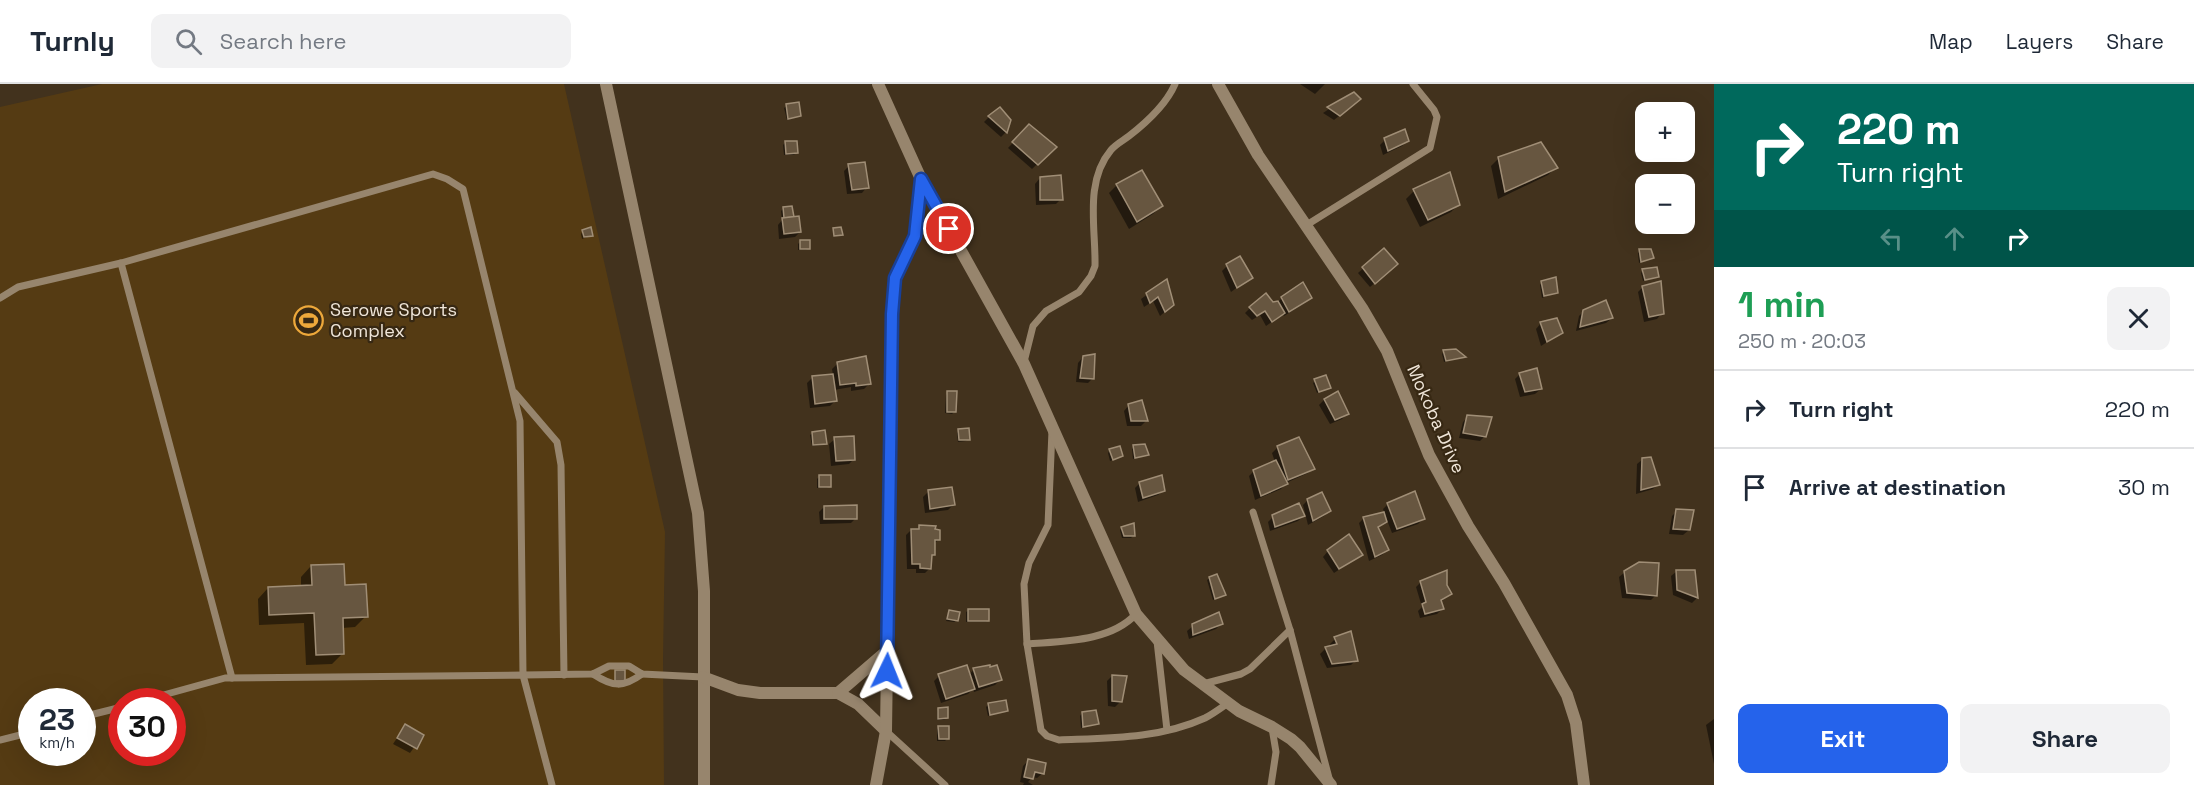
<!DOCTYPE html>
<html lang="en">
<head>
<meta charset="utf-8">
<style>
  body { margin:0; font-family:"Space Grotesk",sans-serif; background:#f2f2f3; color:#1f2937; height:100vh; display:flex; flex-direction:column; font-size:22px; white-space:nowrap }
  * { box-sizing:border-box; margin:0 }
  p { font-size:20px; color:#747a83 }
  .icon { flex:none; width:33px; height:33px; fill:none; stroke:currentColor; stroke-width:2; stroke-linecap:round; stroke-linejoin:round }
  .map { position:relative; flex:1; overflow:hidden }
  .details { display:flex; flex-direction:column; background:#fff; width:480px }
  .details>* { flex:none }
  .top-card { background:#00695c; color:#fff; overflow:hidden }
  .buttons { position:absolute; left:1635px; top:18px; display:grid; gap:12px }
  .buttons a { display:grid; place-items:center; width:60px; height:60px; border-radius:12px; background:#fff; box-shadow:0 6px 24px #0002; font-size:30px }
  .speed { position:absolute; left:18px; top:604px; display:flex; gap:12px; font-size:30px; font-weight:700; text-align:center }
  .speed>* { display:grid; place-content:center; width:78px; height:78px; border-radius:50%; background:#fff; box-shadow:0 6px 24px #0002; line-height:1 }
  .speed small { font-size:15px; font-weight:400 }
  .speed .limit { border:9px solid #d22; background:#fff; color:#111 }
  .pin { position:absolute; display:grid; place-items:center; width:51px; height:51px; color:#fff; margin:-26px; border:3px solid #fff; border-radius:50%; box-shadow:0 2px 6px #0007 }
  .me { position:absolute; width:66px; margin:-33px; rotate:2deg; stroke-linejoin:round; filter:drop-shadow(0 0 4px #0008) }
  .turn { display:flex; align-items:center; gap:21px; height:126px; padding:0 24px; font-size:27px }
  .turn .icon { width:78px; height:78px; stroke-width:2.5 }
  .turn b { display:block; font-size:42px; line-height:51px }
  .lanes { display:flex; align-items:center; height:57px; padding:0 24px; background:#0003; justify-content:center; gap:30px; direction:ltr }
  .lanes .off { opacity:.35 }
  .round { display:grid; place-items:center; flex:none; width:63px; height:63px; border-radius:12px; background:#f2f2f3 }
  .headline { display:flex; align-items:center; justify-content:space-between; height:102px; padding:0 24px }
  h1 { font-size:36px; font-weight:800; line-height:45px; color:#1e9e55 }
  .action { display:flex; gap:12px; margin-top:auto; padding:12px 24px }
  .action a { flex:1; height:69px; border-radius:12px; background:#2563eb; color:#fff; font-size:24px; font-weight:800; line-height:69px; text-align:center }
  .action a+a { background:#f2f2f3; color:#1f2937 }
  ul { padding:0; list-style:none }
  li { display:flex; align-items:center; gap:18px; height:78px; padding:0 24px; border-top:2px solid #e0e1e3 }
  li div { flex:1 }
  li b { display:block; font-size:22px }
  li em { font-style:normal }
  header { display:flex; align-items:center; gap:36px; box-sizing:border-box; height:84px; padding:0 30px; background:#fff; border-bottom:2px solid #e0e1e3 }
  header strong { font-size:28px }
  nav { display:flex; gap:33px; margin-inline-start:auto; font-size:21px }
  .search { width:420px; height:54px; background:#f2f2f3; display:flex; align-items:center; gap:15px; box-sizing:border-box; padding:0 21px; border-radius:12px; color:#747a83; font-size:22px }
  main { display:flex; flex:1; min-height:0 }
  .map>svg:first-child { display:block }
</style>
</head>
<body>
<header>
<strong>Turnly</strong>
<div class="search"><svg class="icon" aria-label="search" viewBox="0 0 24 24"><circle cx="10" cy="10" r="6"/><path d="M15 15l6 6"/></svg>Search here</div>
<nav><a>Map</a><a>Layers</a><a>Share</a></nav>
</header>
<main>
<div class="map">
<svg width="1714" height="701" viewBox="0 0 1714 701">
  <rect width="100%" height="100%" fill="#42321d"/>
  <path fill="#553b13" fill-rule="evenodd" d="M102,0H564L665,448L663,575L664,701H0V23ZM32,618H82V669H32ZM122,618H172V669H122Z"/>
  <g fill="#0007">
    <polygon points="1300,0 1325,0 1315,10"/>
    <polygon points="1353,9 1354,20 1334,36 1323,29"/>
    <polygon points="787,22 800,32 787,36 784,24"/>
    <polygon points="989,33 1010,37 1006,48 1001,53 984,38"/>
    <polygon points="1029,42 1055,63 1032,85 1008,64"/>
    <polygon points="1385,56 1407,57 1402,62 1383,71 1380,61"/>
    <polygon points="785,59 796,69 794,71 784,71 783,61"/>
    <polygon points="1499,74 1556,83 1548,91 1498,115 1491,82"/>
    <polygon points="849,82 867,103 862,109 847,110 844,87"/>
    <polygon points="1040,94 1061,115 1056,120 1036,121 1035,100"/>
    <polygon points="1117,101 1161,122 1153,130 1129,145 1109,109"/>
    <polygon points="1414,107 1459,120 1451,128 1420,143 1406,115"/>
    <polygon points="783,125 793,134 800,148 795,153 779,155 778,141 782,136 781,127"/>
    <polygon points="583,147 592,151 582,155 581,150"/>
    <polygon points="800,158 809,164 806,166 798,166 798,160"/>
    <polygon points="1384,166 1391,185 1370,203 1358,189"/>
    <polygon points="1640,167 1652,173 1639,179 1638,169"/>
    <polygon points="1227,182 1251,193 1231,208 1222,187"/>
    <polygon points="1643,187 1657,192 1643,197 1641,189"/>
    <polygon points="1166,197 1167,226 1160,232 1153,217 1144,223 1141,215"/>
    <polygon points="1542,199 1556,208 1542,214 1540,201"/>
    <polygon points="1643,203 1662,229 1657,235 1644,238 1638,208"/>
    <polygon points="1282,214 1310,214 1305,219 1284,232 1283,230 1266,242 1260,231 1252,236 1245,229 1250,224 1278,218"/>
    <polygon points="1584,227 1612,234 1606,239 1576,247 1579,232"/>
    <polygon points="1541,239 1561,249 1541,262 1536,245"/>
    <polygon points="1444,268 1463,273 1444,278 1442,270"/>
    <polygon points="1083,273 1093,294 1088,299 1076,298 1078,279"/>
    <polygon points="837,280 869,300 864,305 851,307 851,303 834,306 835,317 830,322 810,324 807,299 812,294 833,291 832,285"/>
    <polygon points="1520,290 1541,305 1535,310 1520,313 1515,295"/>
    <polygon points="1315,297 1330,303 1317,309 1313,299"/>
    <polygon points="948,309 955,327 952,330 945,329 946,311"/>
    <polygon points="1324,316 1347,330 1342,335 1330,340 1319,321"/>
    <polygon points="1129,321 1146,337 1141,342 1127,342 1124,327"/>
    <polygon points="1468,333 1485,352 1480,357 1459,354 1463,338"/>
    <polygon points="959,347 968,355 966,357 958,358 957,349"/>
    <polygon points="813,349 825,359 823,361 812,362 810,351"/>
    <polygon points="835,355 854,375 849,380 831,382 829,360"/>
    <polygon points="1134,363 1147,370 1133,375 1132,365"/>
    <polygon points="1278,363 1313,384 1308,389 1286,399 1281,405 1255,416 1249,392 1254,387 1275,378 1272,369"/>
    <polygon points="1110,366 1120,373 1110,377 1108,369"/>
    <polygon points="1643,375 1658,400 1653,405 1636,410 1637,380"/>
    <polygon points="819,393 829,402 827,404 817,404 817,395"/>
    <polygon points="1140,399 1164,406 1158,411 1138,418 1135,404"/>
    <polygon points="928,408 953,421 948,426 925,429 923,413"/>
    <polygon points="1308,416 1329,427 1324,432 1308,441 1303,421"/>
    <polygon points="1388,420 1424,434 1418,440 1392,449 1387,436 1377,444 1387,466 1382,471 1369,477 1359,439 1364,434 1385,430 1383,425"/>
    <polygon points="824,423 856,434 851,439 820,440 819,428"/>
    <polygon points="1677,427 1689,446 1683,451 1669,450 1672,432"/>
    <polygon points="1303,432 1298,437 1270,447 1268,438 1273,433"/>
    <polygon points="920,443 938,456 933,461 930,484 925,489 916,489 916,485 907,485 906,451 911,446 916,446"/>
    <polygon points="1122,444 1133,452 1131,454 1122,454 1120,446"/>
    <polygon points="1328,467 1361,471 1334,489 1323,473"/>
    <polygon points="311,482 343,502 366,532 355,543 342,544 343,569 332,580 306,581 304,539 259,541 258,515 268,504 301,503 301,493"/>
    <polygon points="1677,487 1693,487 1697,514 1692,519 1673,511 1671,492"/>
    <polygon points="1625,488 1656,511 1651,516 1622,514 1619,493"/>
    <polygon points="1210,494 1222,512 1213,516 1207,496"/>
    <polygon points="1421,498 1446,502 1450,510 1440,518 1442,525 1437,530 1420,534 1418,527 1422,523 1416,503"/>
    <polygon points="969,526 988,536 986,538 966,538 966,528"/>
    <polygon points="949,527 957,536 954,538 946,537"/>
    <polygon points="1221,540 1216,545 1189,555 1187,547 1193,542"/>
    <polygon points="1335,555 1356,576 1351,581 1327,584 1320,570 1325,565 1331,563 1330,560"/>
    <polygon points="974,586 1000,596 995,601 974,608 973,605 968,610 941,619 934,597 939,592 969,590"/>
    <polygon points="1112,592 1121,617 1115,623 1108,622 1107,597"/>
    <polygon points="988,621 1007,627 988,632 986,623"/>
    <polygon points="939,625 947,634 944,636 937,636 937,627"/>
    <polygon points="1082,629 1097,639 1081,644 1080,632"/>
    <polygon points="1714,635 1714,680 1706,641"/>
    <polygon points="405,642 422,652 410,669 393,660"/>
    <polygon points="939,643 947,655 945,657 937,657 937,646"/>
    <polygon points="1028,677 1043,689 1037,694 1032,693 1028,698 1033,701 1023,701 1024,699 1020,698 1023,682"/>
  </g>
  <g fill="#675640" stroke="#a08e76" stroke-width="1.5">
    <polygon points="1354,8 1361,15 1340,32 1327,23"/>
    <polygon points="799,18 801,32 788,35 786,20"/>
    <polygon points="1000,23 1011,36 1007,49 988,32"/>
    <polygon points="1029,40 1057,63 1038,81 1012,58"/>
    <polygon points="1405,45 1409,57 1388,67 1384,54"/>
    <polygon points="785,57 797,57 798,69 786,70"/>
    <polygon points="1541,58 1558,84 1505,108 1498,73"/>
    <polygon points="865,78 869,104 852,106 848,80"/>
    <polygon points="1142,86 1163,122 1137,138 1116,100"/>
    <polygon points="1450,88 1460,121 1428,136 1413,105"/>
    <polygon points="1061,91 1063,116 1040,116 1040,93"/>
    <polygon points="792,122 794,133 784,134 783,123"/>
    <polygon points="799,132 801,148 784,150 782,134"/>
    <polygon points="591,143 593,152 584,153 582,146"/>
    <polygon points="841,143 843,151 834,152 833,144"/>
    <rect x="800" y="156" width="10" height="9"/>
    <polygon points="1384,164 1398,180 1375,200 1362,183"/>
    <polygon points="1639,165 1651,165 1654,174 1641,178"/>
    <polygon points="1240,172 1253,194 1237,204 1226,180"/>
    <polygon points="1657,183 1659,193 1645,196 1642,185"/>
    <polygon points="1556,193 1558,209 1544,212 1541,197"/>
    <polygon points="1167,195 1174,221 1165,228 1158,213 1150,219 1146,209"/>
    <polygon points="1661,197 1664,230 1649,233 1642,202"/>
    <polygon points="1303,198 1312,214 1289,228 1281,213"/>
    <polygon points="1266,209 1273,218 1278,217 1285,229 1272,238 1265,227 1257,232 1249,223"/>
    <polygon points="1606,216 1613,234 1580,243 1583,226"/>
    <polygon points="1557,234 1563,249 1547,258 1540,238"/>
    <polygon points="1456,265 1466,273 1446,277 1443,266"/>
    <polygon points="1095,270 1094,295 1080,294 1083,272"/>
    <polygon points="866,272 871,300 856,302 856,299 840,301 837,278"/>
    <polygon points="1537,284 1542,305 1525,308 1519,289"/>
    <polygon points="833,290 837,317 815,320 812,292"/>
    <polygon points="1326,291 1331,304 1319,308 1314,295"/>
    <polygon points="947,307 957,307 956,328 947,328"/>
    <polygon points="1338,307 1349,330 1335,336 1324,315"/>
    <polygon points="1142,316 1148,337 1131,337 1128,320"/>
    <polygon points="1467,331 1492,333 1486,353 1463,349"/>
    <polygon points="969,344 970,356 959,356 958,345"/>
    <polygon points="825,346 827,360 813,361 812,348"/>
    <polygon points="854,352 855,376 836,377 834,353"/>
    <polygon points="1299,353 1315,385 1288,396 1277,362"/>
    <polygon points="1145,360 1149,371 1135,374 1133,361"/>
    <polygon points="1120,362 1123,372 1113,376 1109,365"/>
    <polygon points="1651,373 1660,401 1641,406 1642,374"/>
    <polygon points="1276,376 1288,400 1261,412 1253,386"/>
    <rect x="819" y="391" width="12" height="12"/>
    <polygon points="1162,391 1165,407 1143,414 1139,398"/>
    <polygon points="952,403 955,421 930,425 928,406"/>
    <polygon points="1415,407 1425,435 1397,445 1387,419"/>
    <polygon points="1322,408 1331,427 1313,437 1307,415"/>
    <polygon points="1299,419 1305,432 1275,443 1272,431"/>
    <polygon points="857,421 857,435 824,435 824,422"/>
    <polygon points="1676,425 1694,426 1690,446 1673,445"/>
    <polygon points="1384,428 1387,438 1378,443 1389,466 1375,473 1363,433"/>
    <polygon points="1134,439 1135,452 1124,452 1121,443"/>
    <polygon points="919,441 936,442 935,445 940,446 940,456 935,456 935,471 932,471 931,485 920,484 920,480 912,480 911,445 919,445"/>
    <polygon points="1349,450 1363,471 1339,485 1327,466"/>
    <polygon points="1639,478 1659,479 1657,512 1627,509 1624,487"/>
    <polygon points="344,480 345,501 366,500 368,533 343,534 344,570 316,571 314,529 269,531 268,503 312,501 311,481"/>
    <polygon points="1447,486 1447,501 1452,510 1441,516 1444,525 1425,530 1422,520 1426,518 1420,497"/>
    <polygon points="1676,486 1695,486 1698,514 1677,506"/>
    <polygon points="1217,490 1226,511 1215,515 1209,493"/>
    <rect x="968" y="525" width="21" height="12"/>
    <polygon points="949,526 960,528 958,537 947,535"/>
    <polygon points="1219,528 1223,540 1193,551 1192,540"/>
    <polygon points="1351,547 1358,577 1332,580 1325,563 1337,560 1334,553"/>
    <polygon points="967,581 975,605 946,615 938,590"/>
    <polygon points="990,581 990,583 997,581 1002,596 979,603 973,584"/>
    <rect x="615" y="586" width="10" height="11"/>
    <polygon points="1112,591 1127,592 1122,618 1112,617"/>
    <polygon points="1006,616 1008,627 990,631 988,619"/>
    <polygon points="948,623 948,634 938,635 938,624"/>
    <polygon points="1096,626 1099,640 1083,643 1082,628"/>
    <polygon points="405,640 424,651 417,665 397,654"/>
    <polygon points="938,642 949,642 949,655 939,655"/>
    <polygon points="1028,675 1046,679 1044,690 1035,688 1033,695 1024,693"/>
  </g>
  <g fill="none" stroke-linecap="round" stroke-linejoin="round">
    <g stroke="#97856d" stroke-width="7">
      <polyline points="1305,142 1430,64 1437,33 1434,26 1413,0"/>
      <polyline points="121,179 232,594"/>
      <polyline points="0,214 18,203 121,179 433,90 447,95 463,105 520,337 523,591 593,590 609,582 629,582 642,590 703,593"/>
      <path d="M1024,278L1033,242L1046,227L1079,208L1091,192L1095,182C1096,145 1084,98 1111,66C1116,60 1124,56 1129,52C1147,38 1166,21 1175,0"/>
      <polyline points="515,309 557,358 561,381 564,591"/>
      <path d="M1052,347L1048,441L1029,479L1024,500L1027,560C1063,557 1110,558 1136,530"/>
      <polyline points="1253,428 1290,546 1329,694"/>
      <polyline points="1157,557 1167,646"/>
      <path d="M1027,560L1041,646L1047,652L1059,656C1108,654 1159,655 1205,634C1213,630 1221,624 1228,619"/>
      <path d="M593,590C613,603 623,604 642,590"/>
      <polyline points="1203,600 1241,590 1250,585 1290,546"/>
      <polyline points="138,618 225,594 523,591 552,701"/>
      <polyline points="82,633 122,623"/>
      <polyline points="886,647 945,701"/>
      <polyline points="0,656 32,648"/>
      <polyline points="1271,701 1276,668 1272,644"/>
    </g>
    <g stroke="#97856d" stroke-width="12">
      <polyline points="606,0 698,429 704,507 704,701"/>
      <polyline points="1218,0 1258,71 1362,224 1387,267 1429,371 1468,442 1504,499 1567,611 1576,639 1584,701"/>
      <polyline points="921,95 1024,280 1136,530 1184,586 1239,627 1272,643 1291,655 1300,663 1331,701"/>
      <polyline points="703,593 738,606 760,609 838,609 888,566"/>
      <polyline points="838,609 858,620 886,647"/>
      <polyline points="876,701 886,647 892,230 895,194 915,152 921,95 878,0"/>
    </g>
  </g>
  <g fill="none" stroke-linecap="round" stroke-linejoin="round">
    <defs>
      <polyline id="route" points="887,587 892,230 895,194 915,152 921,95 949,145"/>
    </defs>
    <use href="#route" stroke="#184099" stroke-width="15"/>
    <use href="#route" stroke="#2563eb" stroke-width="10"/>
  </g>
  <defs>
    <symbol id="stadium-ring" viewBox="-11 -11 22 22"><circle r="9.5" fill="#372813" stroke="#eda83b" stroke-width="1.5"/><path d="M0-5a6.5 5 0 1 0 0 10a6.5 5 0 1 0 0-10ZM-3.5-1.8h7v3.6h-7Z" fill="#eda83b"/></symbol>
  </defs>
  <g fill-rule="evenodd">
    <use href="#stadium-ring" x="292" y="220" width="33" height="33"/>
  </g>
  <g text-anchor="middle" stroke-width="4.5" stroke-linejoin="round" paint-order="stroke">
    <g font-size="18" fill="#f0e6d9" stroke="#372813" text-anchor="start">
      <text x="330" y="232">Serowe Sports<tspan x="330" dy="21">Complex</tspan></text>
    </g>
    <g font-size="18" fill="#f0e6d9" stroke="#372813">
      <text transform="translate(1436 335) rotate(66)" y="6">Mokoba Drive</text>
    </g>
  </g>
</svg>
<div class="buttons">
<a>+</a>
<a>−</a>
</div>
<div class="speed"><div>23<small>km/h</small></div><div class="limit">30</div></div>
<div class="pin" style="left:949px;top:145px;background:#d93025"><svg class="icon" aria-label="arrive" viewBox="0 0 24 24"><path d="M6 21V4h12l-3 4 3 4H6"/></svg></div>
<svg class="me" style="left:887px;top:587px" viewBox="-20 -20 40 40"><path d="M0-17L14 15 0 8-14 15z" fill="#2563eb" stroke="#fff" stroke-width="4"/></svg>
</div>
<section class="details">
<div class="top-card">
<div class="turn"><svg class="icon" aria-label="right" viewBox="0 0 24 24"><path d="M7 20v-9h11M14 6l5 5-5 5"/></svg><div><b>220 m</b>Turn right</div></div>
<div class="lanes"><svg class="icon off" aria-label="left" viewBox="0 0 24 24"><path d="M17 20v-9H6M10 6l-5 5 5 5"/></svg><svg class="icon off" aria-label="ahead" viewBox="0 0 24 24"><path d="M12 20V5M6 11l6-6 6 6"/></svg><svg class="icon" aria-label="right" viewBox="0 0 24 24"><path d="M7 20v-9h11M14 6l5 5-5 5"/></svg></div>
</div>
<div class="headline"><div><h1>1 min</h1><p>250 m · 20:03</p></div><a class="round"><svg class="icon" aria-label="close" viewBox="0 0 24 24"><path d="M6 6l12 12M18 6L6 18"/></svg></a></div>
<ul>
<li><svg class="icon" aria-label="right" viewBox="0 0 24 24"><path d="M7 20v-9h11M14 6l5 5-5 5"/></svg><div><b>Turn right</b></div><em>220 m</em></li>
<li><svg class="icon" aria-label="arrive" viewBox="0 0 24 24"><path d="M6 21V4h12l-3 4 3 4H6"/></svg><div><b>Arrive at destination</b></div><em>30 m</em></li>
</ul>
<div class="action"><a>Exit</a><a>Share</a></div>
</section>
</main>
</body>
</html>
